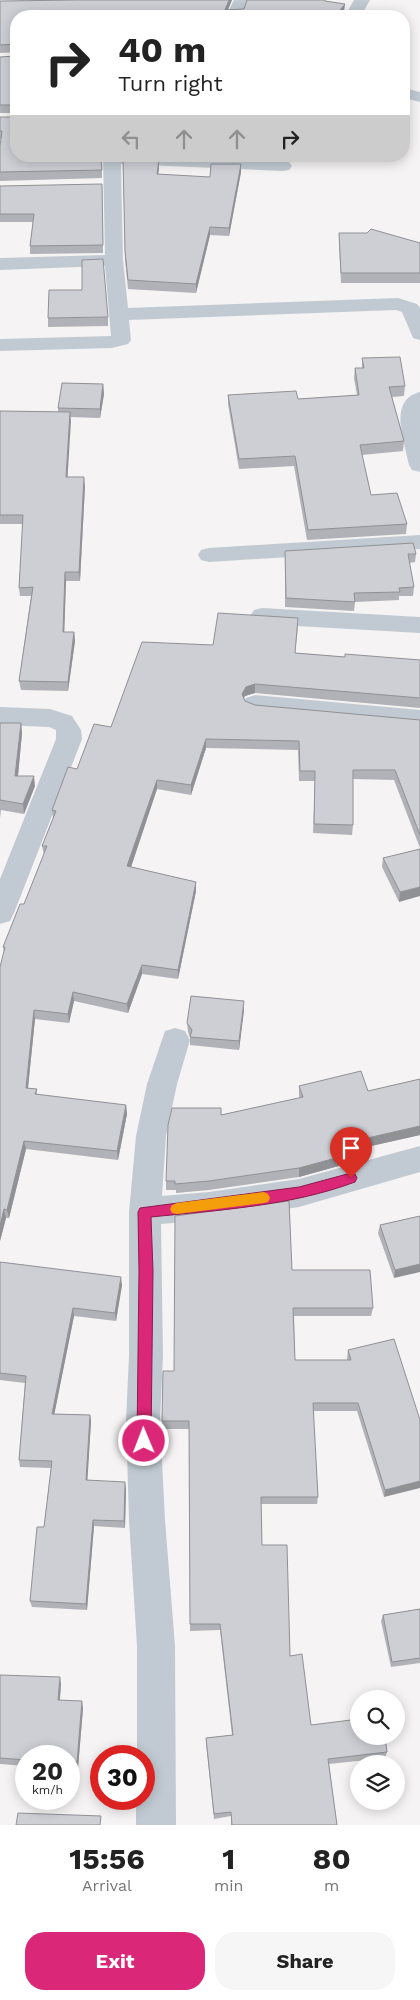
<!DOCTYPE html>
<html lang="en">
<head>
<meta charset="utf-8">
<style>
  body { margin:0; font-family:"Work Sans",sans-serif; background:#f6f6f6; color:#222; height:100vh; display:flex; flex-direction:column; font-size:19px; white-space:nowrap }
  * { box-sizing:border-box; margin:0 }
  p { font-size:16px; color:#767676 }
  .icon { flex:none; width:28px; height:28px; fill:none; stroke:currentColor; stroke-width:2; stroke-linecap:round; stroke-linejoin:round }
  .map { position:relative; height:1825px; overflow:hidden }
  .drawer { display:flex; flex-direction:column; background:#fff; flex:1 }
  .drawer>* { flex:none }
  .banner { position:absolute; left:10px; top:10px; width:400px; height:152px; border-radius:20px; box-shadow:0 2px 12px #0003; background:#fff; color:#222; overflow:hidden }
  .fabs { position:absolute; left:350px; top:1690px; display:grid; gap:10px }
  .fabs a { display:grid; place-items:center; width:55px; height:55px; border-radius:50%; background:#fff; box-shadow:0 2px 12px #0003; font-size:25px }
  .speed { position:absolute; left:15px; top:1745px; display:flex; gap:10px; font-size:25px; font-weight:700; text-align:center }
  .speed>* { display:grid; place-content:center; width:65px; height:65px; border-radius:50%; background:#fff; box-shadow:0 2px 12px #0003; line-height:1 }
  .speed small { font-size:12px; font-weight:400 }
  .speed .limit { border:8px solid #d22; background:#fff; color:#111 }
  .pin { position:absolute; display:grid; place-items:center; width:42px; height:42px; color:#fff; margin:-51px -21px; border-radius:50% 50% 50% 0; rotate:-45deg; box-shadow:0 0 5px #0007 }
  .pin .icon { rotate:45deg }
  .me { position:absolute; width:55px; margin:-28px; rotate:359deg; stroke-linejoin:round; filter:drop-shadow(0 0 4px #0008) }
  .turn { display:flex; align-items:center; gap:18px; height:105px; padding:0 25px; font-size:22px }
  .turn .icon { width:65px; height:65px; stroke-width:2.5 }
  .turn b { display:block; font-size:35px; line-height:42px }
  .lanes { display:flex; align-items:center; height:48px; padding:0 25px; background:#0003; justify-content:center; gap:25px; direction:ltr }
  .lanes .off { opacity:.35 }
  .eta { display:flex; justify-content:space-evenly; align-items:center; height:85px; text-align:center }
  .eta b { font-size:30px; font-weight:700; line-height:35px }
  .primary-button { display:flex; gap:10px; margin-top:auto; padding:10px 25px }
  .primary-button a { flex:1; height:58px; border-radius:20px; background:#db2777; color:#fff; font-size:20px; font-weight:700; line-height:58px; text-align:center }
  .primary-button a+a { background:#f6f6f6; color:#222 }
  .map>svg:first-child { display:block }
</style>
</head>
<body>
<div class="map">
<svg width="420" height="1825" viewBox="0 0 420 1825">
  <rect width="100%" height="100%" fill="#f5f3f3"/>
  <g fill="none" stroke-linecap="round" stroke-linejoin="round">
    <g fill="#c1cad2" fill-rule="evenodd">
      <polygon points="234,0 250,0 242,16 226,16"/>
      <polygon points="354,0 370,0 361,16 345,16"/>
      <polygon points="404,88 420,92 420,102 404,98"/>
      <polygon points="103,156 180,156 283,161 289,162 292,166 289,170 283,171 121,164 123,260 128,308 398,298 417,304 420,308 420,340 413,338 402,312 396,310 129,320 131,340 128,344 112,348 0,351 0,339 111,336 105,266 0,270 0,258 105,255"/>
      <path d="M420,392V472L412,470L409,465C405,442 387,400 420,392Z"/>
      <polygon points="420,535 420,549 209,562 201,560 198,555 201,550 209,548"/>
      <polygon points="262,608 420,617 420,633 262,624 254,622 250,616 254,610"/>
      <polygon points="255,695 420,710 420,728 255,713 246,710 243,704 246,698"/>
      <polygon points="0,707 50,709 72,716 81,730 82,739 14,913 10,921 0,924 0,879 56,739 56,730 49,727 0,725"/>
      <polygon points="175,1028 185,1031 190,1040 177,1084 166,1136 162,1196 209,1192 299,1179 420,1146 420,1172 299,1207 209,1220 161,1224 163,1356 160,1421 165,1520 175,1646 176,1825 136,1825 136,1799 144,1799 144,1756 137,1756 137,1646 129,1520 126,1421 129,1356 129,1212 136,1136 147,1084 165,1031"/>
    </g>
  </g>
  <g fill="#b0b2b7">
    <polygon points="78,0 232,0 228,10 244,9 329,1 344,12 16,16 16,52 0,53 0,1"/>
    <polygon points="16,56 16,113 0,113 0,57"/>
    <polygon points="0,117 102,156 102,178 0,181 0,146 1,139 0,139"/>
    <polygon points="123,159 159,168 158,175 210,177 241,164 241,172 229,236 210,235 196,293 128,289 125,260"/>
    <polygon points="0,186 102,192 103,253 30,254 30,246 33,222 0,222"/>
    <polygon points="339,233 420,243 420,283 341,283 339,243"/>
    <polygon points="108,317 108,326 48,327 48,318"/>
    <polygon points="362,358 405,386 404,396 392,397 404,441 403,451 362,455 371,495 407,524 406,534 307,540 294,466 239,469 228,404 228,395 298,399 357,395 354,378 355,368 362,368"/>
    <polygon points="103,384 104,394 100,418 70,417 67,477 85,486 80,581 66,581 64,632 74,632 75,641 68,691 21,690 19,681 31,596 20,596 19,588 23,524 0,524 0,411 58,412 58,408"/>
    <polygon points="285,551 416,554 415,562 409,563 414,587 413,596 399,596 399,600 355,602 354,611 285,607"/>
    <polygon points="298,627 295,653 345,657 420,660 420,708 255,693 245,696 244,699 245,701 255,705 420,720 420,848 394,780 353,779 353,825 352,835 313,833 315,781 299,781 298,750 206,748 191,795 157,789 131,867 196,891 178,979 142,974 128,1013 74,1001 69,1023 35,1019 28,1088 37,1089 37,1095 126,1105 127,1114 118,1160 26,1149 9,1218 6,1218 0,1241 4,952 3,947 24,904 44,855 42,846 53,819 52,810 77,769 111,727 213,645"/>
    <polygon points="0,723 21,723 22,733 18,776 35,786 24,814 1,810 0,818"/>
    <polygon points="420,849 399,902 382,867 383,858"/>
    <polygon points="244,1010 239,1050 190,1045 190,1037 188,1032 187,1023"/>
    <polygon points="420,1079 420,1135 353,1150 354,1153 353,1162 299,1177 209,1190 176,1193 176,1190 166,1190 166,1181 221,1115 300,1098 299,1096 299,1086 368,1091"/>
    <polygon points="420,1216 394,1278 378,1233 380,1225"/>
    <polygon points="0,1262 122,1285 116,1321 74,1316 54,1414 90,1415 91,1422 87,1480 126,1489 125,1528 94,1526 87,1610 32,1607 30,1601 44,1527 51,1468 20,1467 19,1460 25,1383 0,1380"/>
    <polygon points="292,1270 373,1308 371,1316 294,1316 295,1360 347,1360 347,1358 348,1350 420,1420 384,1497 357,1411 313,1411 318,1497 317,1504 261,1504 262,1545 290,1656 311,1725 387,1752 385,1758 329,1764 337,1825 231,1825 231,1816 214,1819 206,1743 206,1738 232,1735 220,1630 190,1631 189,1429 162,1429 162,1421 174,1371"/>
    <polygon points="420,1609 420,1663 391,1667 381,1621 383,1615"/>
    <polygon points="0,1675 61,1684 60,1700 83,1708 78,1768 69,1767 69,1756 26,1756 26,1766 0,1764"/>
  </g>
  <g fill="#909195">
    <polygon points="229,0 232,0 225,16 225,10"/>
    <polygon points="345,4 344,12 341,16 335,16"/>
    <polygon points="159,160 159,168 157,183 157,174"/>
    <polygon points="241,164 241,172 229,236 229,228"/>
    <polygon points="210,227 210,235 196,293 196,284"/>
    <polygon points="103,384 104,394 100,418 100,409"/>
    <polygon points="70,412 71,421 67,486 66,477"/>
    <polygon points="84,477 85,486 80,581 79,572"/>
    <polygon points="65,572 66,581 64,641 63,632"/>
    <polygon points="74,632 75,641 68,691 68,682"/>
    <polygon points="255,684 255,693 245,696 241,703 242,694 246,687"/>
    <polygon points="21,723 22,733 17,786 15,776"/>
    <polygon points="206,739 206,748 191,795 191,785"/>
    <polygon points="34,776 35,786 24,814 23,804"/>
    <polygon points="157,780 157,789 128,876 127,866"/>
    <polygon points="196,882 196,891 178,979 178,970"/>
    <polygon points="420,887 420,896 399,902 400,892"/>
    <polygon points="142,965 142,974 128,1013 127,1004"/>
    <polygon points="73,992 74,1001 69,1023 68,1014"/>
    <polygon points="244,1001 244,1010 239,1050 239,1041"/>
    <polygon points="34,1010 35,1019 27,1097 26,1088"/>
    <polygon points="126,1105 127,1114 118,1160 117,1151"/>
    <polygon points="420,1126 420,1135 349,1151 350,1142"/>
    <polygon points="24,1141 26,1149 9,1218 7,1210"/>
    <polygon points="354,1153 353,1162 299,1177 299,1168"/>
    <polygon points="4,1209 6,1218 0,1241 0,1226"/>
    <polygon points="420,1264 420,1272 394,1278 395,1270"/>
    <polygon points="121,1277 122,1285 116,1321 115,1313"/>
    <polygon points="73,1308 74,1316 53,1421 52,1414"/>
    <polygon points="90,1415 91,1422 87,1487 86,1480"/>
    <polygon points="420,1481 420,1488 384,1497 385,1490"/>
    <polygon points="125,1482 126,1489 125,1528 124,1521"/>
    <polygon points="93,1520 94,1526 87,1610 86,1604"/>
    <polygon points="60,1677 61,1684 59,1707 58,1700"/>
    <polygon points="82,1701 83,1708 78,1768 77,1762"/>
  </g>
  <g fill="#cdcfd5" stroke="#909195">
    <polygon points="78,0 229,0 225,10 244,9 247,0 325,0 325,1 345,4 335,16 16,16 16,44 0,45 0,1"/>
    <polygon points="16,56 16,105 0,105 0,57"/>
    <polygon points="0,117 16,117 16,156 101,156 102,170 0,172 0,146 2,131 0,131"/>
    <polygon points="123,159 159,160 157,174 210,177 211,164 241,164 229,228 210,227 196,284 128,280 125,251"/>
    <polygon points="102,184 103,245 30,246 34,214 0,214 0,186"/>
    <polygon points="371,229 420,243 420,273 341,273 339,233 367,233"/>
    <polygon points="103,259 108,317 48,318 49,290 82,290 82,260"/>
    <polygon points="400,357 405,386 389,387 404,441 360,445 371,495 397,493 407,524 308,530 295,456 239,459 228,395 296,391 298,399 359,395 355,368 364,368 362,358"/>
    <polygon points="62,383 103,384 100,409 58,408"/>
    <polygon points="0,411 70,412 66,477 84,477 79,572 65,572 63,632 74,632 68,682 19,681 33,587 19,588 23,515 0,515"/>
    <polygon points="413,543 416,554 408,554 414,587 399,588 400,592 354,593 355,602 286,598 285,551"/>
    <polygon points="218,613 298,618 295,653 345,657 345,654 420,660 420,698 255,684 246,687 242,694 245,701 255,705 420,720 420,835 395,770 353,770 353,825 314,824 315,771 300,771 299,741 206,739 191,785 157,780 127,866 196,882 178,970 142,965 127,1004 73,992 68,1014 34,1010 26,1088 37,1089 35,1094 126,1105 117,1151 24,1141 7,1210 4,1209 0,1226 0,967 5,947 3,947 20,904 24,904 47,846 42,846 56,811 52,810 68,767 77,769 94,724 111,727 142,642 213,645"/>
    <polygon points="0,723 21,723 15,776 34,776 23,804 0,800"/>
    <polygon points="420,849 420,887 400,892 383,858"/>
    <polygon points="191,996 244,1001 239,1041 190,1037 192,1030 187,1023"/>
    <polygon points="361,1071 368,1091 420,1079 420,1126 350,1142 354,1153 299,1168 209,1181 175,1184 175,1181 166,1181 168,1125 172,1108 221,1108 221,1115 303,1097 299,1086"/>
    <polygon points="289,1201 292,1270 370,1270 373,1308 293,1308 295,1360 351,1360 348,1350 394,1339 420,1420 420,1481 385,1490 358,1403 313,1403 318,1497 261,1497 262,1545 287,1545 290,1656 302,1654 311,1725 359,1719 359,1736 385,1736 387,1752 328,1759 337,1825 232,1825 231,1812 214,1814 206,1738 233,1735 220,1624 190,1624 189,1421 162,1421 163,1371 174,1371 175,1216"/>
    <polygon points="420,1216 420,1264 395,1270 380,1225"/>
    <polygon points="0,1262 121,1277 115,1313 73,1308 52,1414 90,1415 86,1480 125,1482 124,1521 93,1520 86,1604 30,1601 37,1527 44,1527 52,1461 19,1460 26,1376 0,1373"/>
    <polygon points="420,1609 420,1658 392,1662 383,1615"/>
    <polygon points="0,1675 60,1677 58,1700 82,1701 77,1762 69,1761 69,1756 26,1756 26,1760 0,1758"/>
    <polygon points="18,1813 101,1816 100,1825 16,1825"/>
  </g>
  <path fill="#db2777" stroke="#8e194d" d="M351,1173L355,1174L357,1178L355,1182C291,1206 219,1210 151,1217L153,1271L151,1441L149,1446L144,1448L139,1446L137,1441L139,1271L138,1212L140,1208L299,1187Z"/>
  <polygon fill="#f59e0b" points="264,1192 268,1194 270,1198 268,1202 264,1203 177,1214 172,1213 170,1209 172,1205 177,1203"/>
</svg>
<div class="fabs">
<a><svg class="icon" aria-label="search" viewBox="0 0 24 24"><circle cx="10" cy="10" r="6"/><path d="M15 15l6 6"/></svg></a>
<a><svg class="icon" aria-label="layers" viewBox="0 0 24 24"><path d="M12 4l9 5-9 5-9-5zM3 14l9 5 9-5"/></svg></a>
</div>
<div class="speed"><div>20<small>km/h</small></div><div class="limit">30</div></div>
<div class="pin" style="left:351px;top:1178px;background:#d93025"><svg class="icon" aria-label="arrive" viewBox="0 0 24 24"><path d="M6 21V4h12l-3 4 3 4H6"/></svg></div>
<svg class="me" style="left:144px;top:1441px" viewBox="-20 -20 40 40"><circle r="17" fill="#db2777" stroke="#fff" stroke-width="3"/><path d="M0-11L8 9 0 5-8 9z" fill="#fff"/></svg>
<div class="banner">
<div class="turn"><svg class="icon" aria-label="right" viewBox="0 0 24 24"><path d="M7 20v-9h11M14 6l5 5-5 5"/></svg><div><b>40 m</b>Turn right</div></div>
<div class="lanes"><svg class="icon off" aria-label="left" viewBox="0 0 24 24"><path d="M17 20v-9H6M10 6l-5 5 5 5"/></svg><svg class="icon off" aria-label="ahead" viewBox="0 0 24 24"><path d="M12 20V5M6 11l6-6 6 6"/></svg><svg class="icon off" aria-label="ahead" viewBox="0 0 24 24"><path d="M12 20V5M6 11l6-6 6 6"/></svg><svg class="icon" aria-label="right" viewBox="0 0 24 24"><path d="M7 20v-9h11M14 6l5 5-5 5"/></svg></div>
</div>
</div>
<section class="drawer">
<div class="eta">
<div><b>15:56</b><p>Arrival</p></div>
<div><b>1</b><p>min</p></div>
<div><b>80</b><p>m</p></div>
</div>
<div class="primary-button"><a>Exit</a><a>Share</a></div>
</section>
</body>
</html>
